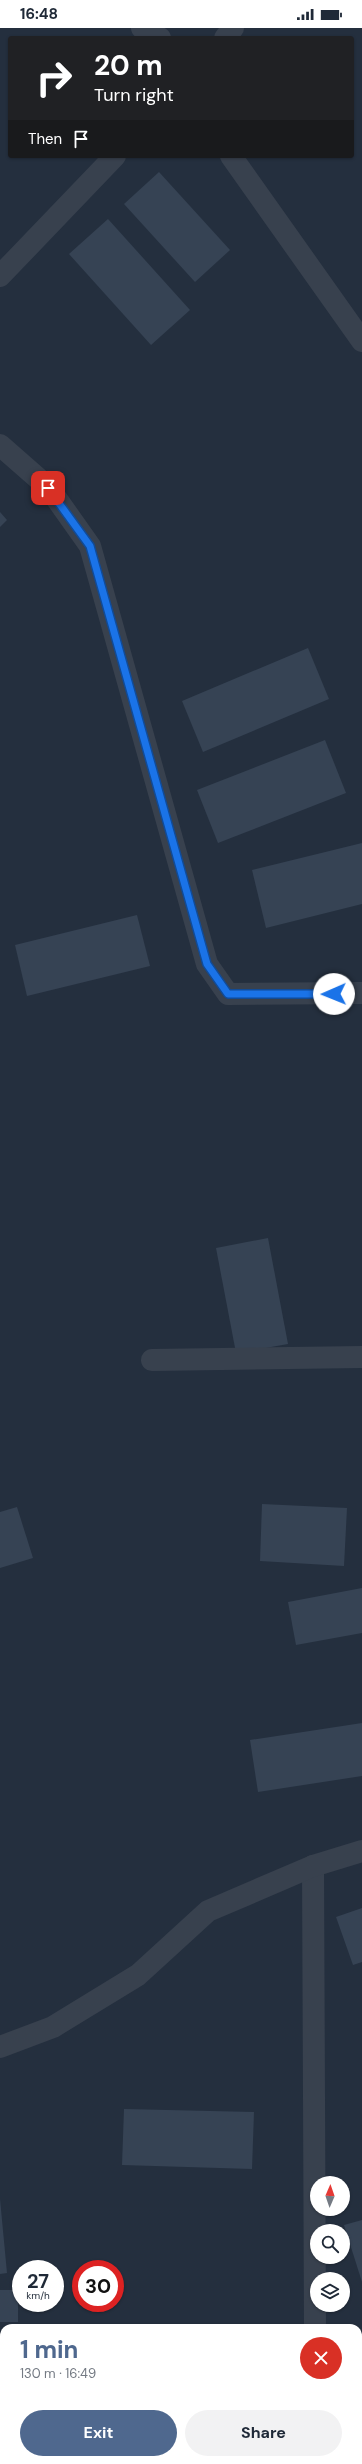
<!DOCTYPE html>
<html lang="en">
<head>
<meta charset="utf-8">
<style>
  body { margin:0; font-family:"DM Sans",sans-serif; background:#f2f2f3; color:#1f2937; height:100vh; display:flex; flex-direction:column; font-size:15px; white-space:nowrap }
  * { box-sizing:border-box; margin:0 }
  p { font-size:13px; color:#747a83 }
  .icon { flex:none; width:22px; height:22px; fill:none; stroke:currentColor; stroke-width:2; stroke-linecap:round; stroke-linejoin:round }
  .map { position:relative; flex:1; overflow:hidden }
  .panel { position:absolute; left:0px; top:2296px; width:362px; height:140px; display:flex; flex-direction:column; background:#fff; border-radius:12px 12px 0 0; box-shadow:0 1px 3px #0004 }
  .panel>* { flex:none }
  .hud { position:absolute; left:8px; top:8px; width:346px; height:122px; border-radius:4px; box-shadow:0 1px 3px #0004; background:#202124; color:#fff; overflow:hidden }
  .needle { width:26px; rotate:2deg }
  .buttons { position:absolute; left:310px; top:2148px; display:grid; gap:8px }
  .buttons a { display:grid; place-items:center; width:40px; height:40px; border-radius:50%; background:#fff; box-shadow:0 1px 3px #0004; font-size:20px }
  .speed { position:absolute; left:12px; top:2232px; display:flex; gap:8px; font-size:20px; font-weight:700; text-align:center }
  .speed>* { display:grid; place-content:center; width:52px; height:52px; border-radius:50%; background:#fff; box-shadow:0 1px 3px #0004; line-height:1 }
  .speed small { font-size:10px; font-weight:400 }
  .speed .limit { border:6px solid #d22; background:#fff; color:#111 }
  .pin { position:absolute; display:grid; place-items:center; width:34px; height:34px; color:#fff; margin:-17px; border-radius:8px; box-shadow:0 2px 6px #0006 }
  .me { position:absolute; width:44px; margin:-22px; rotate:269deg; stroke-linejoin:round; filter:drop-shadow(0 0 3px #0008) }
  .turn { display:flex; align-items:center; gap:14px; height:84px; padding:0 20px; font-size:18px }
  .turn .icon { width:52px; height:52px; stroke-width:2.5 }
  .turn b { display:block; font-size:28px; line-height:34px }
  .then { display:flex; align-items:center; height:38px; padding:0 20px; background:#0003; gap:8px; font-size:15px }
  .round { display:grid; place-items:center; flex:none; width:42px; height:42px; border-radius:21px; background:#f2f2f3 }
  .headline { display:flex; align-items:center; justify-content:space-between; height:68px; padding:0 20px }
  h1 { font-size:24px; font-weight:700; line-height:30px; color:#4f688e }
  .button { display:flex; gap:8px; margin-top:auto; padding:8px 20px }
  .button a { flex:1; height:46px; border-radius:24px; background:#4f688e; color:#fff; font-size:16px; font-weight:700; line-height:46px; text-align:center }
  .button a+a { background:#f2f2f3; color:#1f2937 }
  .status { display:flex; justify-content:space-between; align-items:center; height:28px; padding:0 20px; background:#fff; direction:ltr }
  .status svg { height:11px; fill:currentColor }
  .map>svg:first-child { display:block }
</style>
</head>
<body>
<div class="status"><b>16:48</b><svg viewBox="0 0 49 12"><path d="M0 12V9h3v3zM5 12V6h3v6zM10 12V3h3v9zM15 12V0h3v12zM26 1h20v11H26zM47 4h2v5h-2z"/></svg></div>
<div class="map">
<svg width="362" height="2436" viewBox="0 0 362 2436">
  <rect width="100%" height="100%" fill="#242f3e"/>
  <g fill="#364354">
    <polygon points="159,144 230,222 195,254 124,176"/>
    <polygon points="108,191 190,282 151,317 69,226"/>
    <polygon points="0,484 7,492 0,499"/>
    <polygon points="308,620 329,671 203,724 182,673"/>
    <polygon points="325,712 346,765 218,815 197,762"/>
    <polygon points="362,815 362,876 266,900 252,842"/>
    <polygon points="137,887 150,938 27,968 15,917"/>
    <polygon points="268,1210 288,1316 236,1325 216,1220"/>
    <polygon points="262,1476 347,1480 344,1538 260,1533"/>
    <polygon points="17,1479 33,1530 0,1540 0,1484"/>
    <polygon points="362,1560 362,1605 296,1617 288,1574"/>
    <polygon points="362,1695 362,1748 258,1764 250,1712"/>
    <polygon points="362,1880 362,1934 353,1937 336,1889"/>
    <polygon points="124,2081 254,2084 252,2141 122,2137"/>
    <polygon points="0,2171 7,2245 0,2246"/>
    <polygon points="362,2192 362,2254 344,2197"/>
    <rect x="0" y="2262" width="18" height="32"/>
  </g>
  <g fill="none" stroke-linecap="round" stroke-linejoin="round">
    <g stroke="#38414e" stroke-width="22">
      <polyline points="142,0 160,10"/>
      <polyline points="225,10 233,0"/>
      <polyline points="231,128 362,313"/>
      <polyline points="0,248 115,128"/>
      <polyline points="0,417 49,460 90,518 207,936 228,966 362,965"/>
      <polyline points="152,1332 362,1329"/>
      <polyline points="313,1838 315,2300"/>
      <polyline points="0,2019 53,1999 138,1947 208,1883 313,1838 362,1823"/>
      <polyline points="316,2432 316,2436"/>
    </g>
  </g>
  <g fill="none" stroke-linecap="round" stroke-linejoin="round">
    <defs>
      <polyline id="route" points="48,460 90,518 207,936 228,966 334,966"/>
    </defs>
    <use href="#route" stroke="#114b97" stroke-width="10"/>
    <use href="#route" stroke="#1a73e8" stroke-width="7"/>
  </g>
</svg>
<div class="buttons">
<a><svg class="needle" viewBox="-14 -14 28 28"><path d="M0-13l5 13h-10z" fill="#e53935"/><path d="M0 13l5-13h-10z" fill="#747a83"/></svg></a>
<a><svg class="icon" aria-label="search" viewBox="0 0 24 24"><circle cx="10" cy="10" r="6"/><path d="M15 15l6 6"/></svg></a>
<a><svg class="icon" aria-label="layers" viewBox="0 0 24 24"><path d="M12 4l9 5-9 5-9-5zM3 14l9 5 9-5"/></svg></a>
</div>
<div class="speed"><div>27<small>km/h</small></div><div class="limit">30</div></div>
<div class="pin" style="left:48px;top:460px;background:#d93025"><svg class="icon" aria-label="arrive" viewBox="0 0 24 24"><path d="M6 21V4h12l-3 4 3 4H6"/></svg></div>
<svg class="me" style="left:334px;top:966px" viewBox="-20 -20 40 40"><circle r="19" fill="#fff"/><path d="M0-13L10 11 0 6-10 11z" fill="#1a73e8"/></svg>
<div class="hud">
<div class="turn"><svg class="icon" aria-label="right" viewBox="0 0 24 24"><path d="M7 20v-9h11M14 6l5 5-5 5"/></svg><div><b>20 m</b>Turn right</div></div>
<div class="then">Then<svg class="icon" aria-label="arrive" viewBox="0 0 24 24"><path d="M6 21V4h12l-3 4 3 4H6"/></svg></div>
</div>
<section class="panel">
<div class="headline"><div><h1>1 min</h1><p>130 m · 16:49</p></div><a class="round" style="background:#d93025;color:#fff"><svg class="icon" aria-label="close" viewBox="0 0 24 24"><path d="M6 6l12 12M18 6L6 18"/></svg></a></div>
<div class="button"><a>Exit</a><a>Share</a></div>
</section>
</div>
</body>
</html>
